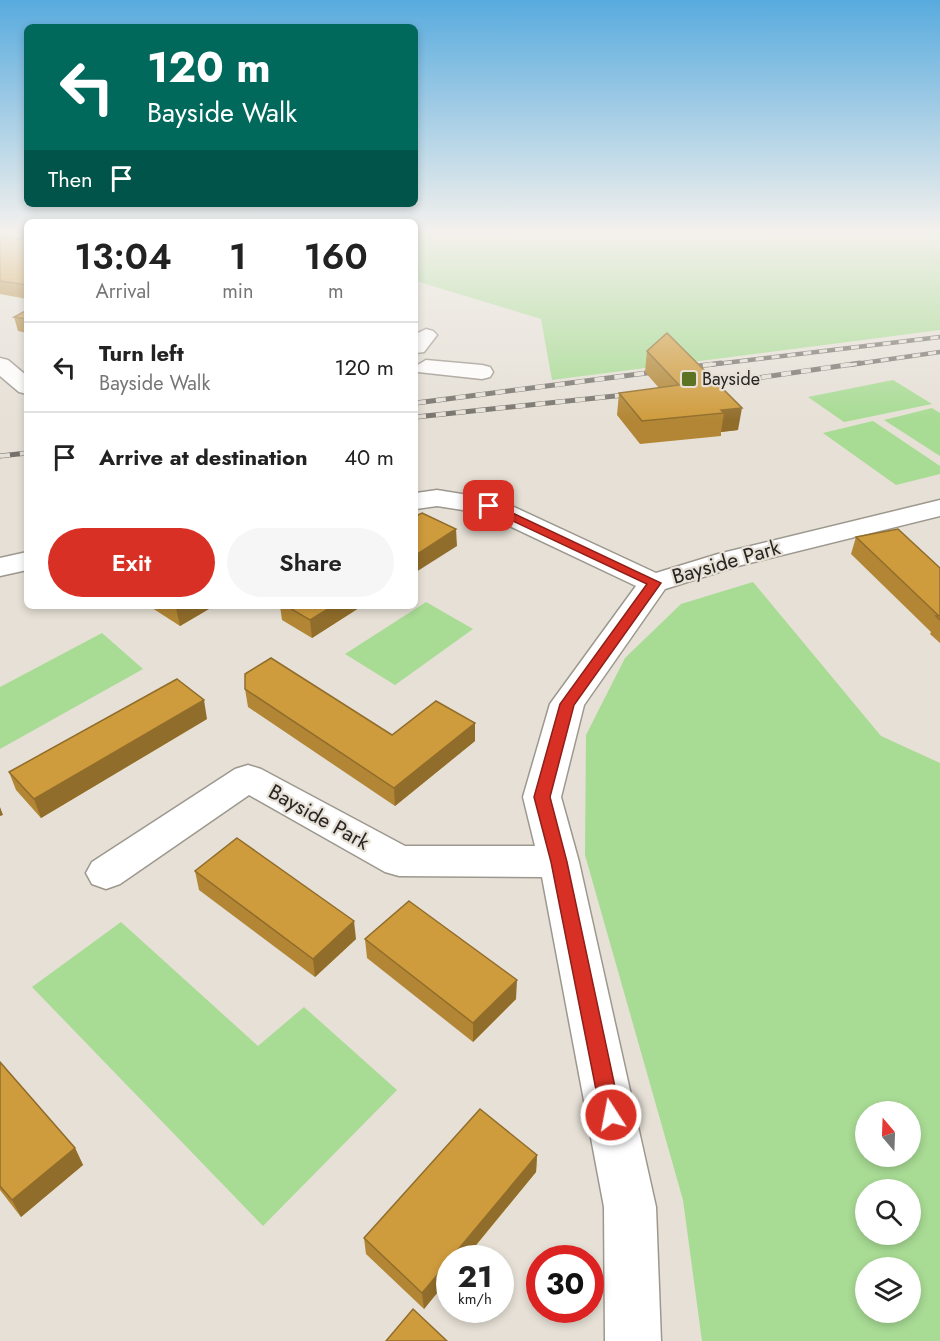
<!DOCTYPE html>
<html lang="en">
<head>
<meta charset="utf-8">
<style>
  body { margin:0; font-family:Jost,sans-serif; background:#f6f6f6; color:#222; height:100vh; display:flex; flex-direction:column; font-size:22px; white-space:nowrap }
  * { box-sizing:border-box; margin:0 }
  p { font-size:20px; color:#767676 }
  .icon { flex:none; width:33px; height:33px; fill:none; stroke:currentColor; stroke-width:2; stroke-linecap:round; stroke-linejoin:round }
  .map { position:relative; flex:1; overflow:hidden }
  .panel { position:absolute; left:24px; top:219px; width:394px; height:390px; display:flex; flex-direction:column; background:#fff; border-radius:9px; box-shadow:0 3px 9px #0003 }
  .panel>* { flex:none }
  .hud { position:absolute; left:24px; top:24px; width:394px; height:183px; border-radius:9px; box-shadow:0 3px 9px #0003; background:#00695c; color:#fff; overflow:hidden }
  .needle { width:39px; rotate:341deg }
  .fabs { position:absolute; left:855px; top:1101px; display:grid; gap:12px }
  .fabs a { display:grid; place-items:center; width:66px; height:66px; border-radius:50%; background:#fff; box-shadow:0 3px 9px #0003; font-size:30px }
  .speed { position:absolute; left:436px; top:1245px; display:flex; gap:12px; font-size:30px; font-weight:700; text-align:center }
  .speed>* { display:grid; place-content:center; width:78px; height:78px; border-radius:50%; background:#fff; box-shadow:0 3px 9px #0003; line-height:1 }
  .speed small { font-size:15px; font-weight:400 }
  .speed .limit { border:9px solid #d22; background:#fff; color:#111 }
  .pin { position:absolute; display:grid; place-items:center; width:51px; height:51px; color:#fff; margin:-26px; border-radius:12px; box-shadow:0 3px 9px #0006 }
  .me { position:absolute; width:66px; margin:-33px; rotate:349deg; stroke-linejoin:round; filter:drop-shadow(0 0 4px #0008) }
  .turn { display:flex; align-items:center; gap:21px; height:126px; padding:0 24px; font-size:27px }
  .turn .icon { width:78px; height:78px; stroke-width:2.5 }
  .turn b { display:block; font-size:42px; line-height:51px }
  .then { display:flex; align-items:center; height:57px; padding:0 24px; background:#0003; gap:12px; font-size:22px }
  .eta { display:flex; justify-content:space-evenly; align-items:center; height:102px; text-align:center }
  .eta b { font-size:36px; font-weight:600; line-height:42px }
  .primary-button { display:flex; gap:12px; margin-top:auto; padding:12px 24px }
  .primary-button a { flex:1; height:69px; border-radius:36px; background:#d93025; color:#fff; font-size:24px; font-weight:600; line-height:69px; text-align:center }
  .primary-button a+a { background:#f6f6f6; color:#222 }
  ul { padding:0; list-style:none }
  li { display:flex; align-items:center; gap:18px; height:90px; padding:0 24px; border-top:2px solid #e0e0e0 }
  li div { flex:1 }
  li b { display:block; font-size:22px }
  li em { font-style:normal }
  .map>svg:first-child { display:block }
</style>
</head>
<body>
<div class="map">
<svg width="940" height="1341" viewBox="0 0 940 1341">
  <rect width="100%" height="100%" fill="#e6e0d6"/>
  <g fill="#a8db94" fill-rule="evenodd">
    <polygon points="416,233 940,233 940,330 552,380 541,319 416,281"/>
    <polygon points="893,380 932,404 844,422 808,397"/>
    <polygon points="932,408 940,413 940,456 884,420"/>
    <polygon points="873,421 940,466 940,474 896,485 823,433"/>
    <path d="M753,582L881,736L940,763V1341H702L683,1200L585,855L586,735L625,658L681,604ZM866,1112H910V1156H866ZM866,1190H910V1234H866ZM866,1268H910V1312H866Z"/>
    <polygon points="426,602 473,629 395,685 345,654"/>
    <polygon points="102,633 143,669 0,749 0,687"/>
    <polygon points="121,922 258,1046 304,1007 397,1090 263,1226 32,987"/>
  </g>
  <g fill="none" stroke-linecap="round" stroke-linejoin="round">
    <defs>
      <g id="minor">
        <polygon points="426,329 433,331 437,335 424,352 416,353 416,334"/>
        <polygon points="0,358 8,360 27,376 27,394 19,392 0,376"/>
        <polygon points="426,360 482,365 490,367 493,372 490,377 482,379 418,372 416,366"/>
        <polygon points="437,490 499,500 656,573 718,554 940,500 940,516 738,566 665,589 584,705 561,797 579,862 656,1207 661,1341 605,1341 604,1207 542,877 399,876 385,872 249,795 120,884 106,889 92,884 86,873 92,862 235,769 248,765 261,769 405,846 535,846 523,797 550,704 636,586 482,513 437,506 416,509 416,493"/>
        <polygon points="27,552 27,570 0,576 0,558"/>
      </g>
    </defs>
    <use href="#minor" stroke="#9d988e" stroke-width="3"/>
    <use href="#minor" fill="#fff" fill-rule="evenodd"/>
    <defs>
      <g id="rail-far1">
        <polyline points="708,365 940,337"/>
        <polyline points="849,365 940,352"/>
      </g>
      <g id="rail">
        <polyline points="683,368 721,363"/>
        <polyline points="702,386 860,363"/>
        <polyline points="416,403 662,371"/>
        <polyline points="416,417 634,394"/>
        <polyline points="0,456 27,453"/>
      </g>
    </defs>
    <use href="#rail-far1" stroke="#76726c" stroke-width="4.5"/>
    <use href="#rail" stroke="#76726c" stroke-width="5"/>
    <use href="#rail-far1" stroke="#e6e0d6" stroke-width="3" stroke-dasharray="8" stroke-linecap="butt"/>
    <use href="#rail" stroke="#e6e0d6" stroke-width="4" stroke-dasharray="10" stroke-linecap="butt"/>
  </g>
  <g fill="#b28634">
    <polygon points="0,235 19,239 27,235 27,299 0,294"/>
    <polygon points="27,310 27,333 18,331 14,317"/>
    <polygon points="667,333 738,430 721,432 721,436 640,444 617,415 619,393 659,388 645,372 647,351"/>
    <polygon points="856,537 940,568 940,643 930,634 931,632 851,554"/>
    <polygon points="149,606 214,606 180,626"/>
    <polygon points="280,606 362,606 312,638 282,620"/>
    <polygon points="245,689 392,735 475,723 475,741 395,806 248,707"/>
    <polygon points="207,719 41,818 16,790 9,772"/>
    <polygon points="195,871 356,939 315,977 199,890"/>
    <polygon points="365,939 516,999 473,1042 367,958"/>
    <polygon points="0,1062 75,1148 83,1165 21,1217 0,1190"/>
    <polygon points="537,1155 536,1172 424,1309 366,1254 364,1238"/>
  </g>
  <g fill="#916d2b">
    <polygon points="742,408 738,430 721,432 724,413 721,410"/>
    <polygon points="456,529 457,546 416,572 416,555"/>
    <polygon points="180,606 214,606 180,626 176,608"/>
    <polygon points="333,606 362,606 312,638 310,620"/>
    <polygon points="204,700 207,719 41,818 34,799"/>
    <polygon points="475,723 475,741 395,806 394,788"/>
    <polygon points="0,807 3,815 0,816"/>
    <polygon points="354,921 356,939 315,977 313,959"/>
    <polygon points="517,980 516,999 473,1042 473,1023"/>
    <polygon points="75,1148 83,1165 21,1217 12,1200"/>
    <polygon points="537,1155 536,1172 465,1258 451,1258"/>
    <polygon points="450,1260 450,1277 424,1309 422,1293"/>
  </g>
  <g fill="#cf9c3d" stroke="#916d2b" stroke-width="1.5">
    <polygon points="0,235 19,239 27,235 27,285 0,281"/>
    <polygon points="27,310 27,319 14,317"/>
    <polygon points="667,333 742,408 721,410 724,413 642,421 619,393 679,385 647,351"/>
    <polygon points="422,513 456,529 416,555 416,516"/>
    <polygon points="898,529 940,568 940,620 936,616 939,616 856,537"/>
    <polygon points="286,606 333,606 310,620"/>
    <polygon points="271,658 392,735 436,701 475,723 394,788 245,689 245,674"/>
    <polygon points="177,679 204,700 34,799 9,772"/>
    <polygon points="237,838 354,921 313,959 195,871"/>
    <polygon points="409,901 517,980 473,1023 365,939"/>
    <polygon points="0,1062 75,1148 12,1200 0,1186"/>
    <polygon points="480,1109 537,1155 451,1258 450,1258 450,1260 422,1293 364,1238"/>
    <polygon points="413,1309 447,1341 386,1341"/>
  </g>
  <linearGradient id="sky" x2="0" y2="1"><stop stop-color="#58abde"/><stop offset="0.55" stop-color="#f4f1ed"/><stop offset="1" stop-color="#f4f1ed" stop-opacity="0"/></linearGradient>
  <rect width="940" height="421" fill="url(#sky)"/>
  <polygon fill="#d93025" stroke="#8d1f18" stroke-width="1.5" points="489,502 661,583 574,705 550,797 567,862 621,1115 619,1122 611,1125 604,1122 601,1115 551,862 534,797 560,704 647,584 485,508 483,506"/>
  <rect fill="#5d7324" stroke="#e6e0d6" stroke-width="2" x="681" y="371" width="16" height="16" rx="3"/>
  <g text-anchor="middle" stroke-width="4.5" stroke-linejoin="round" paint-order="stroke">
    <g font-size="18" fill="#282522" stroke="#e6e0d6" text-anchor="start">
      <text x="702" y="385">Bayside</text>
    </g>
    <g font-size="21" fill="#282522" stroke="#e6e0d6">
      <text transform="translate(726 562) rotate(-16)" y="7">Bayside Park</text>
      <text transform="translate(319 817) rotate(29)" y="7">Bayside Park</text>
    </g>
  </g>
</svg>
<div class="fabs">
<a><svg class="needle" viewBox="-14 -14 28 28"><path d="M0-13l5 13h-10z" fill="#e53935"/><path d="M0 13l5-13h-10z" fill="#767676"/></svg></a>
<a><svg class="icon" aria-label="search" viewBox="0 0 24 24"><circle cx="10" cy="10" r="6"/><path d="M15 15l6 6"/></svg></a>
<a><svg class="icon" aria-label="layers" viewBox="0 0 24 24"><path d="M12 4l9 5-9 5-9-5zM3 14l9 5 9-5"/></svg></a>
</div>
<div class="speed"><div>21<small>km/h</small></div><div class="limit">30</div></div>
<div class="pin" style="left:489px;top:506px;background:#d93025"><svg class="icon" aria-label="arrive" viewBox="0 0 24 24"><path d="M6 21V4h12l-3 4 3 4H6"/></svg></div>
<svg class="me" style="left:611px;top:1115px" viewBox="-20 -20 40 40"><circle r="17" fill="#d93025" stroke="#fff" stroke-width="3"/><path d="M0-11L8 9 0 5-8 9z" fill="#fff"/></svg>
<div class="hud">
<div class="turn"><svg class="icon" aria-label="left" viewBox="0 0 24 24"><path d="M17 20v-9H6M10 6l-5 5 5 5"/></svg><div><b>120 m</b>Bayside Walk</div></div>
<div class="then">Then<svg class="icon" aria-label="arrive" viewBox="0 0 24 24"><path d="M6 21V4h12l-3 4 3 4H6"/></svg></div>
</div>
<section class="panel">
<div class="eta">
<div><b>13:04</b><p>Arrival</p></div>
<div><b>1</b><p>min</p></div>
<div><b>160</b><p>m</p></div>
</div>
<ul>
<li><svg class="icon" aria-label="left" viewBox="0 0 24 24"><path d="M17 20v-9H6M10 6l-5 5 5 5"/></svg><div><b>Turn left</b><p>Bayside Walk</p></div><em>120 m</em></li>
<li><svg class="icon" aria-label="arrive" viewBox="0 0 24 24"><path d="M6 21V4h12l-3 4 3 4H6"/></svg><div><b>Arrive at destination</b></div><em>40 m</em></li>
</ul>
<div class="primary-button"><a>Exit</a><a>Share</a></div>
</section>
</div>
</body>
</html>
